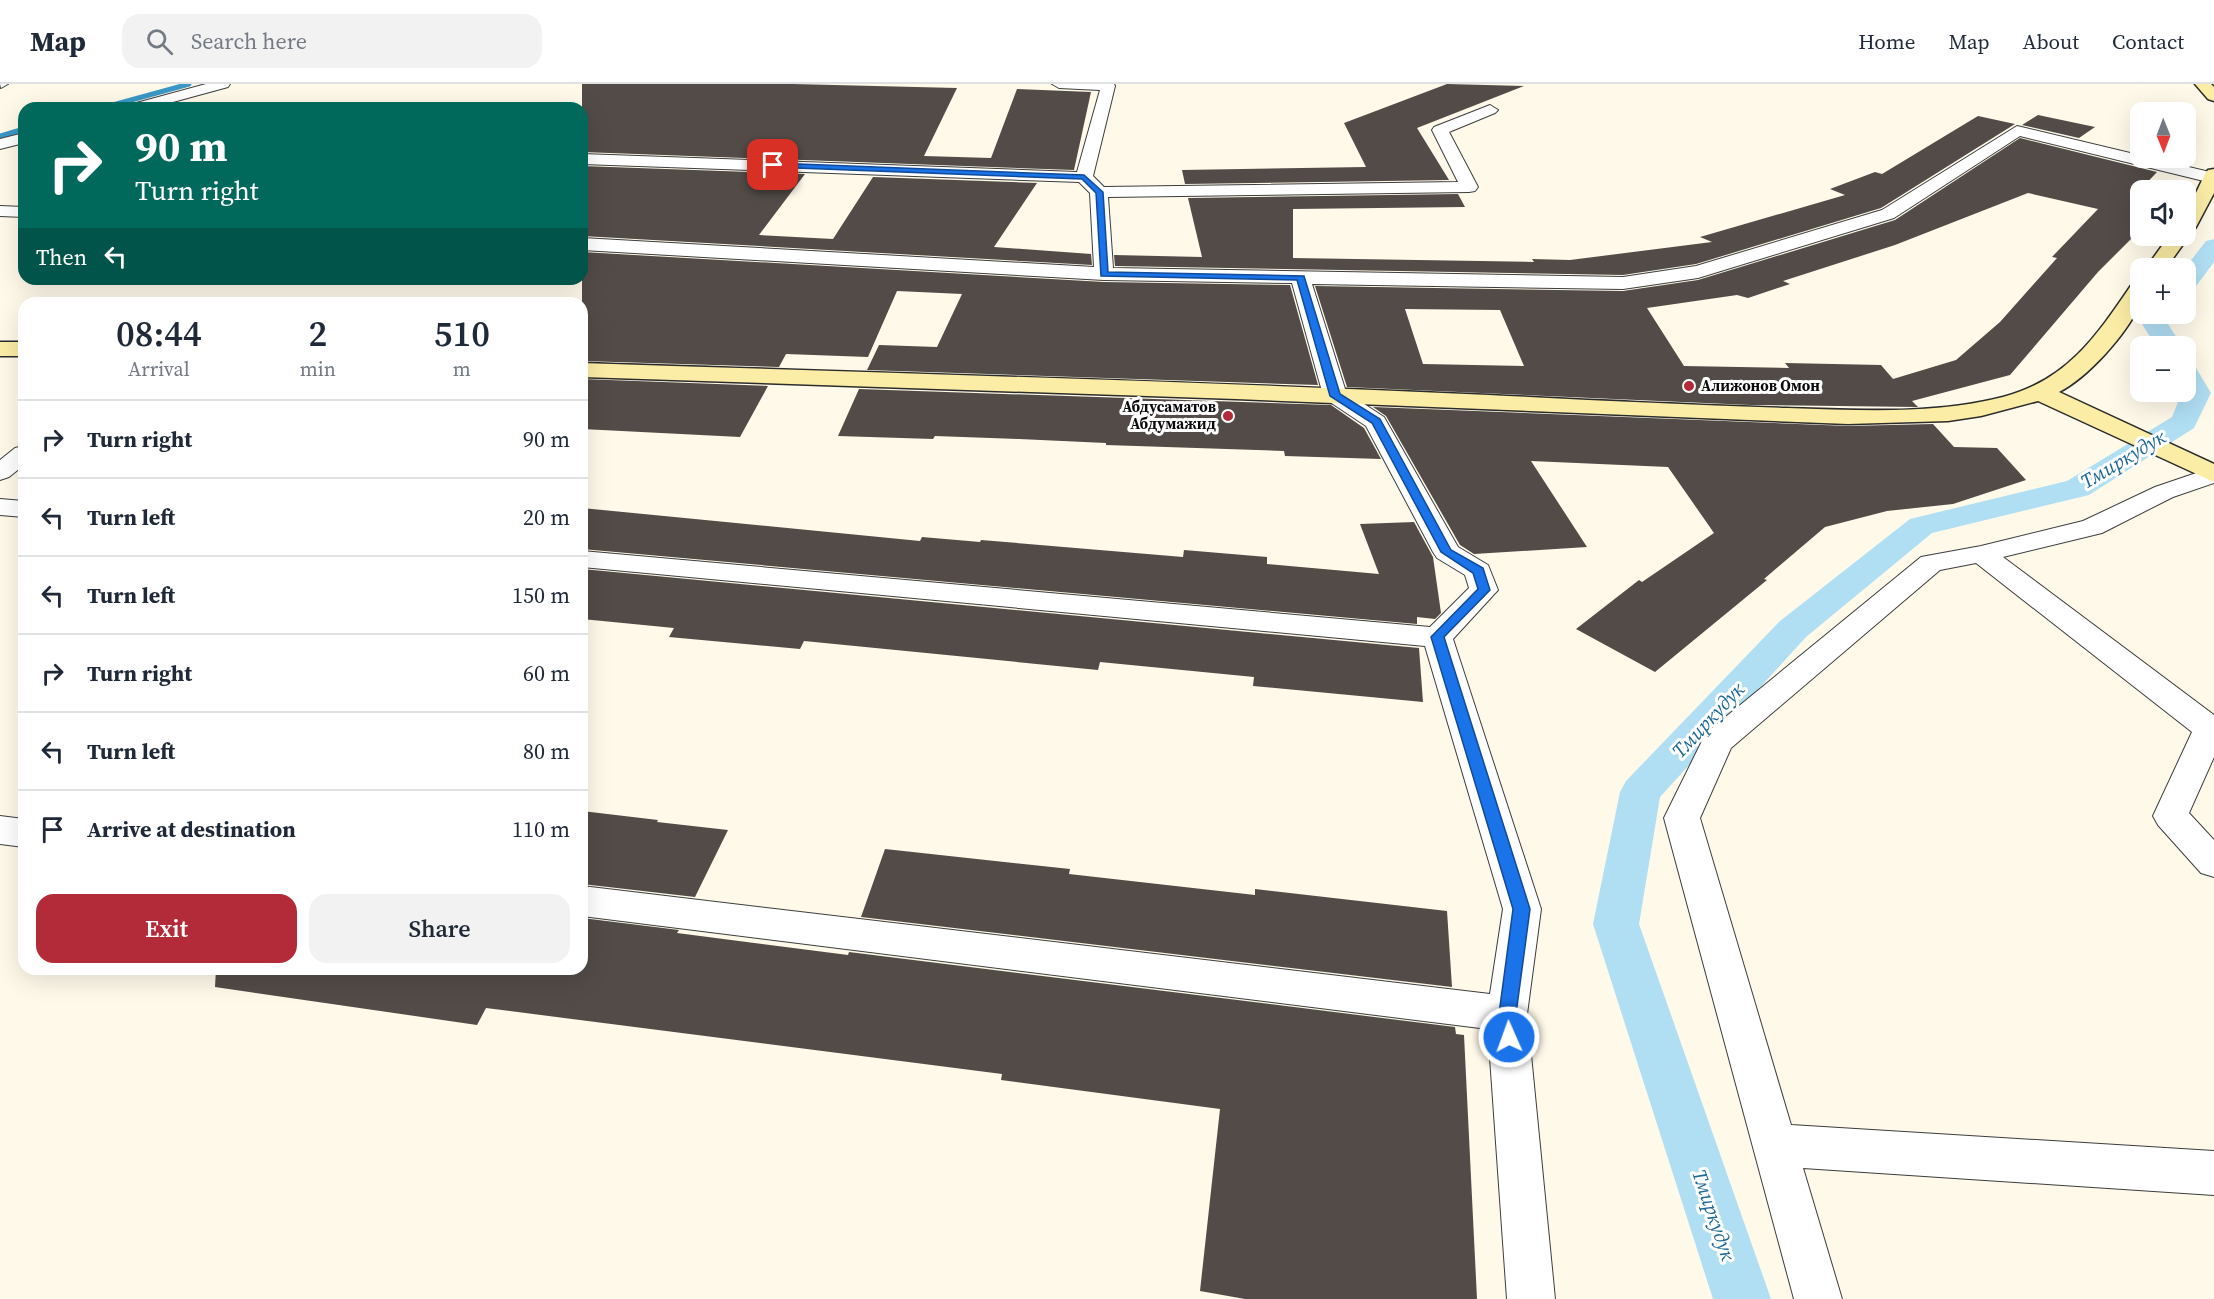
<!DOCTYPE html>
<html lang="en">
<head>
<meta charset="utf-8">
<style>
  body { margin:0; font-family:"Source Serif 4",serif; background:#f2f2f3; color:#1f2937; height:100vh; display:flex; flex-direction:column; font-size:22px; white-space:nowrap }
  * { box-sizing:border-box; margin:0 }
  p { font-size:20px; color:#747a83 }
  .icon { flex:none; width:33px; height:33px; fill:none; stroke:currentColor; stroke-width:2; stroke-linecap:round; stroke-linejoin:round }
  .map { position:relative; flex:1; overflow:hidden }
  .panel { position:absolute; left:18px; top:213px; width:570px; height:678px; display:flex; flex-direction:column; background:#fff; border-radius:18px; box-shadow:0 6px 24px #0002 }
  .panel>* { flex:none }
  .banner { position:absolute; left:18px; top:18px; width:570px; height:183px; border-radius:18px; box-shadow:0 6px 24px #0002; background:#00695c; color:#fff; overflow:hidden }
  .needle { width:39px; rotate:179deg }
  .tools { position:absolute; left:2130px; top:18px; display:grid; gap:12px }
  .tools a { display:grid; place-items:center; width:66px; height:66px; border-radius:12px; background:#fff; box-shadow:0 6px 24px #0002; font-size:30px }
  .pin { position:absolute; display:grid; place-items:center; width:51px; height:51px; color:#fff; margin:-26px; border-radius:12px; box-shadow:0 3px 9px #0006 }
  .me { position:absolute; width:66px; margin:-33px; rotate:358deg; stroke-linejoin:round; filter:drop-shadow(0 0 4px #0008) }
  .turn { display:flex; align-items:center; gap:21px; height:126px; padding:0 18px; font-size:27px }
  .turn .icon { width:78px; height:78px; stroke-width:2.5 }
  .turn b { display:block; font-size:42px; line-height:51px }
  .then { display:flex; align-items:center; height:57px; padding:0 18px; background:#0003; gap:12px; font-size:22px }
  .eta { display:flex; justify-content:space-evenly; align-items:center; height:102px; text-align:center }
  .eta b { font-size:36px; font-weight:600; line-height:42px }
  .primary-button { display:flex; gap:12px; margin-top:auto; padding:12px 18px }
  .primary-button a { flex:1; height:69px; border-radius:18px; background:#b32a39; color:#fff; font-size:24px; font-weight:600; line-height:69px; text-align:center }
  .primary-button a+a { background:#f2f2f3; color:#1f2937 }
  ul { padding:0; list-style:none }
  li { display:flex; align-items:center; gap:18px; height:78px; padding:0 18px; border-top:2px solid #e0e1e3 }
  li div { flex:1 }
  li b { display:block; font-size:22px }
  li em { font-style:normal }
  header { display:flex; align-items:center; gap:36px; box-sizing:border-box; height:84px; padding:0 30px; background:#fff; border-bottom:2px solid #e0e1e3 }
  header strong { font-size:28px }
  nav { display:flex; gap:33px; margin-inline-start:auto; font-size:21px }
  .search { width:420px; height:54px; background:#f2f2f3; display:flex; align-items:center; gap:15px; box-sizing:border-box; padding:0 21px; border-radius:18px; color:#747a83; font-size:22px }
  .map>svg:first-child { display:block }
</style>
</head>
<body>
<header>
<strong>Map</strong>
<div class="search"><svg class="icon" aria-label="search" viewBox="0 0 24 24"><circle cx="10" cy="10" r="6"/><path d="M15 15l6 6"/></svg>Search here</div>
<nav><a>Home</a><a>Map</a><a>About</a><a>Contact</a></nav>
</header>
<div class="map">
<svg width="2214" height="1215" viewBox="0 0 2214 1215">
  <rect width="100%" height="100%" fill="#fef9e9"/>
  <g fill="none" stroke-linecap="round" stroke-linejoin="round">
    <g stroke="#3a97c6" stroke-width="5">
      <polyline points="102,24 189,0"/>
      <polyline points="0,52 24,45"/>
    </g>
    <g fill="#b0def3" fill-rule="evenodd">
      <polygon points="2214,155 2214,178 2194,205 2186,207 2185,184 2206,157"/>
      <polygon points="2150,230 2175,230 2168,240 2182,262 2156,262 2142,240"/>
      <polygon points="2186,282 2196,284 2211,309 2194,344 2089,411 1932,449 1806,553 1660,713 1639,840 1771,1215 1713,1215 1593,840 1620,708 1626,697 1780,537 1910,435 2067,397 2172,333 2182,308 2186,308"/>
    </g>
  </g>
  <g fill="#524b47" fill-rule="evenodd">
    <polygon points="582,0 793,0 957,4 924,72 991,74 1017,5 1091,8 1074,86 582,68"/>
    <polygon points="1447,0 1524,2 1417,44 1449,96 1185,100 1182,86 1366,83 1344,39"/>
    <polygon points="2038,31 2095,43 2079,54 2022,41"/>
    <polygon points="1978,32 2015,40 1881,124 1696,180 1623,191 1115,182 1114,171 1202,173 1188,114 1458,110 1465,123 1293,125 1293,174 1534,178 1532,175 1570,176 1712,158 1700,153 1845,111 1830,105 1875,88 1882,90"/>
    <path d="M2020,54L2157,88L2140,106V146L2098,188L2010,291L1912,317L1918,323L1750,321L1347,303L1315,202L1623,207L1698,196L1895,136ZM2028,109L2098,125L2052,173L2057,174L2000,238L1956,276L1893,295L1881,281L1785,279L1789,284L1684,282L1647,224L1737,211L1748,214L1790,200L1783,197L1895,161ZM1405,225L1500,226L1524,282L1423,280Z"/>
    <polygon points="582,82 805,90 759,151 833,155 873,93 1037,99 994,163 1091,170 1092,181 582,152"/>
    <polygon points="582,168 1104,198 1290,201 1318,301 867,286 879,261 937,263 962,210 897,207 868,273 786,270 779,283 582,277"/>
    <polygon points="582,295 768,302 740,353 582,345"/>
    <polygon points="859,305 1331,321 1364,344 1381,375 1285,372 1284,367 1106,361 1106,359 1019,355 935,352 933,355 838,352"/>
    <polygon points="1373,323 1848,342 1933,340 1954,363 1997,364 2026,396 1953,420 1887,427 1825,443 1764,495 1767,496 1655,588 1576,545 1639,496 1642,498 1714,449 1668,383 1531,377 1587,463 1474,470 1460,461 1386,332"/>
    <polygon points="582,424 920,457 922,453 980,458 981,456 1183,473 1184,466 1267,473 1267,480 1379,490 1360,440 1414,438 1433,473 1441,529 1435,535 1417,533 1417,540 582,465"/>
    <polygon points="582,485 1419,564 1423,618 1253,602 1254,593 1100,578 1098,586 804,557 800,565 669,553 674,544 582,535"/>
    <polygon points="582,727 658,736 657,738 728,746 695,813 582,800"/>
    <polygon points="885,765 1070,785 1069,790 1255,811 1255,805 1447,827 1452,903 861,833"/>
    <polygon points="582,834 679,846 677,849 848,871 849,868 1455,943 1456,950 1464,951 1477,1215 1245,1215 1200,1207 1220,1025 1001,996 1002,990 486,924 477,941 215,903 216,885 582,885"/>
  </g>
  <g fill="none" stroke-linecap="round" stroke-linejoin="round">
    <defs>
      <g id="street">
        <polygon points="0,0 8,0 1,4"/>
        <polygon points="206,0 230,0 228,3 151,24 126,24 129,21"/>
        <polygon points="1052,0 1114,0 1115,2 1093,92 1104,103 1458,98 1432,46 1434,43 1485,23 1490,21 1498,26 1495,29 1449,48 1478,103 1475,107 1469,108 1108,113 1113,184 1623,193 1696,182 1882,126 2017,42 2214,89 2214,99 2212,99 2020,52 1894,134 1698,194 1623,205 1312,200 1346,308 1384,333 1458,463 1488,481 1498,506 1453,555 1541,825 1527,930 1555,1215 1507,1215 1488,945 582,832 582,802 1490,910 1503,825 1425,562 582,483 582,467 1430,543 1469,504 1465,491 1437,474 1433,468 1366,342 1327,316 1323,311 1292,199 1104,196 582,166 582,154 1094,183 1090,109 1079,98 582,80 582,70 1077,88 1100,6 1059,4"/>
        <polygon points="24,49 24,59 0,65 0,55"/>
        <polygon points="0,122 24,123 24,133 0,132"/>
        <polygon points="24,362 24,381 9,393 0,396 0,376 15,364"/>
        <polygon points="2214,383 2214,399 2173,413 2102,449 2003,473 2214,631 2214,673 2189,729 2214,756 2214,793 2201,789 2158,741 2153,732 2192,648 1976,479 1940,486 1731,664 1700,734 1791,1041 2214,1067 2214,1111 1803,1084 1842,1215 1794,1215 1664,734 1702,657 1706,649 1921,473 1981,462 2083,437 2155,403"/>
        <polygon points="0,415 24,417 24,433 0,431"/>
        <polygon points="0,732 24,735 24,763 0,760"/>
      </g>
      <g id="secondary">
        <polygon points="2195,0 2211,0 2214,3 2214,17 2208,15"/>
        <polygon points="2214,85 2214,109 2196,143 2193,147 2187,149 2189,152 2166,184 2146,184 2169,152 2186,152 2186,130 2205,90 2208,86"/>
        <path d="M2140,199C2141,205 2142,216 2139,222C2126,251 2087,294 2059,308L2214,380V398L2038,317L1981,332L1948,337L1848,340L1236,315L582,293V279C885,289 1187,297 1489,311C1588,316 1687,321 1787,324C1858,326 1933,331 2003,313C2067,296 2096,253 2132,200Z"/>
        <rect x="0" y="258" width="24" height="14"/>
      </g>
    </defs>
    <use href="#street" stroke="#3d3d3d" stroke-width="2"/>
    <use href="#secondary" stroke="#2c2c2c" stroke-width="3"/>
    <use href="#street" fill="#fff" fill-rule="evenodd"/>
    <use href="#secondary" fill="#fbeda6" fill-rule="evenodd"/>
  </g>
  <polygon fill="#1a73e8" stroke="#114b97" stroke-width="1.5" points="773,79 1084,91 1103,108 1108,188 1304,192 1340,310 1380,335 1451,466 1483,484 1490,506 1444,553 1530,825 1516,930 1518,953 1516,959 1509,961 1503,959 1499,930 1513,825 1431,553 1478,505 1473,489 1441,468 1372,339 1330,312 1297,196 1101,192 1096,109 1082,95 771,83"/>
  <g fill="#b32a39" stroke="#fff" stroke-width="2">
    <circle cx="1689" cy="302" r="6"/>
    <circle cx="1228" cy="332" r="6"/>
  </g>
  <g text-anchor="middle" stroke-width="6" stroke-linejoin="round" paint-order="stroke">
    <g font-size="15" font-weight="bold" fill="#0a0a0a" stroke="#fff" text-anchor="start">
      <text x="1701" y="307">Алижонов Омон</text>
      <text x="1216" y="328" text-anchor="end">Абдусаматов<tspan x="1216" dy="17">Абдумажид</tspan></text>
    </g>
    <g font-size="20" font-style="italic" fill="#1b6795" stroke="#fff">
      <text transform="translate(2123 375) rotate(-31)" y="7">Тмиркудук</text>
      <text transform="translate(1708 636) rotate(-47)" y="7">Тмиркудук</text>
      <text transform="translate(1714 1131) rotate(71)" y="7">Тмиркудук</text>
    </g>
  </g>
</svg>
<div class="tools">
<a><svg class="needle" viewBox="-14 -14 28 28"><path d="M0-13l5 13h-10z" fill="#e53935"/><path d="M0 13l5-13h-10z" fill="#747a83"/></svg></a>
<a><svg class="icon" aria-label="sound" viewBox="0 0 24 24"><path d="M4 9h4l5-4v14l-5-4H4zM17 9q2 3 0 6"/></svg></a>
<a>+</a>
<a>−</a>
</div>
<div class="pin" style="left:773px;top:81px;background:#d93025"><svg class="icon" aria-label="arrive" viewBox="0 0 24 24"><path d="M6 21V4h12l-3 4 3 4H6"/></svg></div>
<svg class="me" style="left:1509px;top:953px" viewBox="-20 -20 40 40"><circle r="17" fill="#1a73e8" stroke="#fff" stroke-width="3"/><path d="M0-11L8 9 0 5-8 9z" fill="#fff"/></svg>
<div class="banner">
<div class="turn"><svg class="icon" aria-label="right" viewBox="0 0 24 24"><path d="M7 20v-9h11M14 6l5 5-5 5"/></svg><div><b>90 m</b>Turn right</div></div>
<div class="then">Then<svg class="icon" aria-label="left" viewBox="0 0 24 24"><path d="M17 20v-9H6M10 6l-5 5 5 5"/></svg></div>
</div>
<section class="panel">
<div class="eta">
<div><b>08:44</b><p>Arrival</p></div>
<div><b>2</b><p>min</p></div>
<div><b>510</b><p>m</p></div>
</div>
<ul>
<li><svg class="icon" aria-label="right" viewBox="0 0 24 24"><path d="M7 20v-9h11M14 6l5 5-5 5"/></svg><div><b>Turn right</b></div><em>90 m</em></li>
<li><svg class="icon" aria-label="left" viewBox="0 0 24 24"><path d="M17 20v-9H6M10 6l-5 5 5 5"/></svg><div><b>Turn left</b></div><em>20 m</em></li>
<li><svg class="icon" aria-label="left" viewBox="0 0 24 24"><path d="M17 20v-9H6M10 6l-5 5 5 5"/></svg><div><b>Turn left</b></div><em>150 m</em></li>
<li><svg class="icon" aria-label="right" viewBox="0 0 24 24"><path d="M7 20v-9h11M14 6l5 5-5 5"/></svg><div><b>Turn right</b></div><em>60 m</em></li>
<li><svg class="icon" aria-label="left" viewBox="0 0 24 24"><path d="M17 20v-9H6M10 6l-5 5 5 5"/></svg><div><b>Turn left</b></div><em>80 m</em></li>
<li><svg class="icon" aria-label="arrive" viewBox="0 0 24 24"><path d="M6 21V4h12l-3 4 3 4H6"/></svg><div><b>Arrive at destination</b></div><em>110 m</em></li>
</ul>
<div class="primary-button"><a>Exit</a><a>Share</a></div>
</section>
</div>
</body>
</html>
